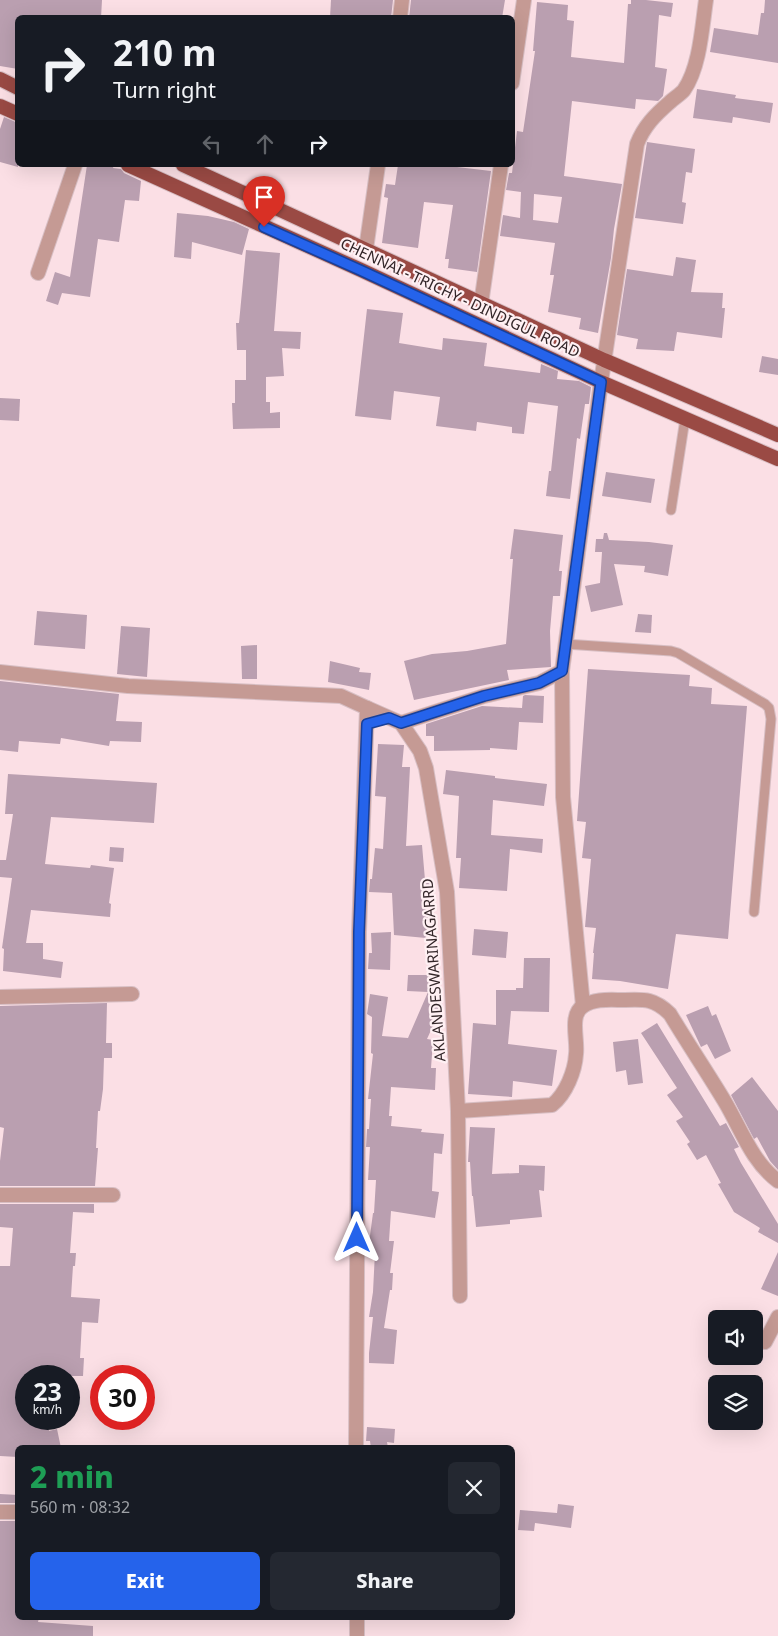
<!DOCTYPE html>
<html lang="en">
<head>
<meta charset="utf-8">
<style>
  body { margin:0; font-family:"Noto Sans",sans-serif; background:#242831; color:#f1f3f6; height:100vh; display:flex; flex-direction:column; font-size:19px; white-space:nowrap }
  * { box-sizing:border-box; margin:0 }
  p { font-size:16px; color:#9ea1a6 }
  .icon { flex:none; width:28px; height:28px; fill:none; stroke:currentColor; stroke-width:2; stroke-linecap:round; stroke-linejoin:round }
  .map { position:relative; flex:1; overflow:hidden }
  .panel { position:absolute; left:15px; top:1445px; width:500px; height:175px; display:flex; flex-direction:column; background:#171b24; border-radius:8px; box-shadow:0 5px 20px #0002 }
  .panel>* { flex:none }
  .guide { position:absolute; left:15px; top:15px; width:500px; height:152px; border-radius:8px; box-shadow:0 5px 20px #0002; background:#171b24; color:#f1f3f6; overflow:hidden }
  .fabs { position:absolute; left:708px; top:1310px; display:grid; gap:10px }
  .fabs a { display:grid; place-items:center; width:55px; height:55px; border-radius:8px; background:#171b24; box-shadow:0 5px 20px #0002; font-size:25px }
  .speed { position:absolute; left:15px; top:1365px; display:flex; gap:10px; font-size:25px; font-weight:700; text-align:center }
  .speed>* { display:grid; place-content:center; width:65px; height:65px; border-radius:50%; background:#171b24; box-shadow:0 5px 20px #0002; line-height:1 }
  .speed small { font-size:12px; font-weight:400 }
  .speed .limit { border:8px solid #d22; background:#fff; color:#111 }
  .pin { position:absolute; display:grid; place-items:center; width:42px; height:42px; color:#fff; margin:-51px -21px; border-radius:50% 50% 50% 0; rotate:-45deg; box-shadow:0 0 5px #0007 }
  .pin .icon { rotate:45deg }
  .me { position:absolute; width:55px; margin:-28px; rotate:0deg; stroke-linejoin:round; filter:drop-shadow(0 0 4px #0008) }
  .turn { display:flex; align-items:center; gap:18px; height:105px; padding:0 15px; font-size:22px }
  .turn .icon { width:65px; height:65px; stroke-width:2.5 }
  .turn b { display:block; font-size:35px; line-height:42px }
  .lanes { display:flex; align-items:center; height:48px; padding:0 15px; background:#0003; justify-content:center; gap:25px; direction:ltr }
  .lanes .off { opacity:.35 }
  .round { display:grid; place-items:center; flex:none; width:52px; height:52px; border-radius:8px; background:#242831 }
  .summary { display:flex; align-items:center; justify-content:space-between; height:85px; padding:0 15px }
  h1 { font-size:30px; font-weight:800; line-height:38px; color:#1e9e55 }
  .cta { display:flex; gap:10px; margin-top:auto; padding:10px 15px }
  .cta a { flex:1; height:58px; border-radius:8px; background:#2563eb; color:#fff; font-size:20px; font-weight:800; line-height:58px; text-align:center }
  .cta a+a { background:#242831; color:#f1f3f6 }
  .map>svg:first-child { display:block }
</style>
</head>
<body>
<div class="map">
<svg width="778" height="1636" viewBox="0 0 778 1636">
  <rect width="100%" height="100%" fill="#fbdfe5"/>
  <g fill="#ba9fb0" fill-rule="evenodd">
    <polygon points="0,0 102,0 101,18 18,18 18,69 0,66"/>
    <polygon points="331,0 393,0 391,18 330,18"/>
    <polygon points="411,0 505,0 502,18 409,18"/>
    <path d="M631,0H646L673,3L671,17L659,15L655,67L667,69L663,96L658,101L636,99L635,109L572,101L564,176L622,184L614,229L611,258L598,333L579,329L581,318L548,312L554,275H550L555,243L500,236L503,215L520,218L521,192L506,190L509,173H512L517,131L523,132L535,51H533L537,2L568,5L567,20L574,21L571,57L624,63L628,4H631ZM534,194L562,197L558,223L533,220Z"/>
    <polygon points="765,0 778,0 778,63 710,52 714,28 758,35 761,13 764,13"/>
    <polygon points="697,89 736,95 735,98 773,103 770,123 733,117 732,123 693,118"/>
    <polygon points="4,117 18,123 18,167 0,162 0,129"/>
    <polygon points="647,142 695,149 692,173 686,172 682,202 686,203 683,224 635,218"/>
    <polygon points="87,165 114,165 113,168 121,169 124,173 141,181 139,201 125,200 119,242 98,239 90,297 62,293 58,305 46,301 55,272 70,277"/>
    <polygon points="398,165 440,165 491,171 477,272 448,268 449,259 445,259 453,205 424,202 418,248 382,243 388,198 384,197 386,184 395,185"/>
    <polygon points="177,213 208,216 234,222 249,229 242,255 192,242 191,259 174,257"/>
    <polygon points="246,250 280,253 274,331 301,332 300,349 282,348 284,376 266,377 266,402 270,402 270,413 280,412 280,428 233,429 232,403 235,403 235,380 246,380 246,350 237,350 236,323 239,323"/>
    <polygon points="676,257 696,260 691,292 723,293 722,308 725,308 722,338 677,332 674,351 636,349 638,339 617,335 627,269 673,276"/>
    <polygon points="367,309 403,313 399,343 442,350 443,338 487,343 484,366 540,373 541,364 558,371 557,379 579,381 591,387 589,404 585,404 580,439 577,438 570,499 546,496 549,471 551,471 558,406 528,402 524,434 512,433 512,427 477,422 476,431 436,426 440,397 394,391 391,420 355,416"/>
    <polygon points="762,356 778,359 778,375 759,372"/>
    <polygon points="0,398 20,399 19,421 0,420"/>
    <polygon points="606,472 655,479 651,503 602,496"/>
    <polygon points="514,529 563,535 559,571 562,571 560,596 553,596 550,631 551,667 507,670 509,680 414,700 404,661 432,654 467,651 506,644 513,559 510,559"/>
    <polygon points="604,533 607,533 609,540 649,542 673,545 668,576 644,572 645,566 614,564 623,605 591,612 585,586 600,583 602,552 595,552 596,539 603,539"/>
    <polygon points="37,611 87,615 85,649 34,645"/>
    <polygon points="638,614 652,615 651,633 635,632"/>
    <polygon points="121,626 150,628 147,677 117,674"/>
    <polygon points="257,645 257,679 242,679 241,646"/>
    <polygon points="330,661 360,668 359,672 371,673 369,690 328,682"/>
    <polygon points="588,669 690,675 689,686 712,688 711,704 747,706 728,939 676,934 668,989 620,981 592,979 594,953 593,953 596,928 585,927 591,859 582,858 586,822 577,821"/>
    <polygon points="0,681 119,694 116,721 142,722 141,742 110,741 109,746 61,738 60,744 19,741 18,752 0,750"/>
    <polygon points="525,695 544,696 543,723 519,722 517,750 490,748 490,750 434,751 434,736 426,736 426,724 482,706 522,708 523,696"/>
    <polygon points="378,744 404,745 402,767 410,767 406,846 422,845 425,880 431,880 432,908 429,908 426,938 394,935 392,893 369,892 370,879 372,879 375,848 383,849 386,797 375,796"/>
    <polygon points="446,770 495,776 495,778 547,784 544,806 493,800 491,835 543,839 542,853 510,849 507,891 459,888 461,858 456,858 459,796 443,794"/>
    <polygon points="8,774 157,783 154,823 51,817 45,864 90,868 91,865 114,868 109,903 111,904 110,917 31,910 26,943 43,943 43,959 63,962 61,978 3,971 4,949 2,948 12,878 0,877 0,860 6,860 13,814 5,814"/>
    <polygon points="110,847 124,848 123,862 109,861"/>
    <polygon points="474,929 508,932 506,958 472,955"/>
    <polygon points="391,932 390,970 368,969 369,953 372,953 371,933"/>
    <polygon points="524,958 550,958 549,1012 511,1011 508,1044 557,1050 552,1086 513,1081 512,1097 468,1094 473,1023 496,1025 496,990 516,990 516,988 523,988"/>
    <polygon points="408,975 437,975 435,1005 441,1008 427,1039 433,1040 431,1068 436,1068 435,1090 391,1087 389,1116 392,1116 391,1126 422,1129 421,1132 444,1134 442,1154 434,1153 432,1191 439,1192 435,1218 391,1211 389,1241 394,1241 390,1273 393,1273 392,1290 390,1290 384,1328 397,1330 394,1364 369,1363 369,1353 373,1317 369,1317 373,1292 375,1252 368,1251 373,1213 374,1213 376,1180 368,1180 370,1147 366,1147 367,1129 369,1129 371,1099 368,1099 373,1054 371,1053 372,1017 367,1014 370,994 388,997 382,1036 408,1038 428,992 407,991"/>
    <polygon points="107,1003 106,1043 112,1043 112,1058 104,1058 103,1089 100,1111 98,1111 96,1148 98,1148 95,1186 0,1186 0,1161 4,1128 0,1127 0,1006"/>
    <polygon points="708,1006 712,1016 716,1014 731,1051 715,1059 707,1044 701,1047 686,1015"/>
    <polygon points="657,1023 720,1126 726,1123 739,1147 734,1149 741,1163 778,1224 778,1243 758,1232 760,1228 734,1212 718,1184 721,1183 706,1155 697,1160 687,1144 690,1142 676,1121 683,1117 667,1095 677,1088 641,1033"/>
    <polygon points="638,1039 643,1083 628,1085 626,1070 616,1072 613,1042"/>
    <polygon points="752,1077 778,1111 778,1170 770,1161 757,1137 754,1139 731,1095"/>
    <polygon points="470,1127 495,1128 492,1174 519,1173 519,1165 545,1166 544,1191 539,1190 542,1217 510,1220 510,1224 476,1227 473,1196 472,1196 470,1162 468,1162"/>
    <polygon points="0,1204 94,1204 94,1213 73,1212 70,1253 76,1253 75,1266 73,1266 71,1297 100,1299 98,1323 82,1322 80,1358 84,1358 83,1376 26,1376 26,1419 49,1419 49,1431 57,1429 61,1448 18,1448 18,1457 0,1456 0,1266 10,1266 13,1228 0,1227"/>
    <polygon points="778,1252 778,1296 761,1289"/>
    <polygon points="367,1427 395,1429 394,1443 387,1442 388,1448 371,1448 370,1441 366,1441"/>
    <polygon points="0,1494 18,1495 18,1503 0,1503"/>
    <polygon points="558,1504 574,1506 571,1528 535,1523 534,1531 518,1530 520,1510 557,1513"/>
    <polygon points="0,1521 18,1521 18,1618 39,1618 38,1622 93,1626 93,1636 0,1636"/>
  </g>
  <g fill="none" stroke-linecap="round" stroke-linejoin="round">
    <defs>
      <g id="service">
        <polyline points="671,510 685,419"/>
        <polyline points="565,644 671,651 678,653 765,704 769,708 771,719 754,912"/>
      </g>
      <g id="minor">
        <polyline points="400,18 402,0"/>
        <polyline points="512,83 524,0"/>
        <polyline points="366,249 378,165"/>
        <polyline points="38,273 75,165"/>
        <polyline points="481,304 501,165"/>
        <polyline points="562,671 563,797 583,1006"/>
        <polyline points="0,672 128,686 341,696 367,708 359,932 356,1448"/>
        <polyline points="367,708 401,723 420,751 426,768 447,892 458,1111 460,1296"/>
        <path d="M401,723L484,696L539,683L562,671L601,382L637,144C644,126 655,115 670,102C674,98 681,94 684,90C700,67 702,27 706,0"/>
        <polyline points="0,997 132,994"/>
        <path d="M458,1111L552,1105C566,1094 575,1071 576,1054C578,1040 569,1015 583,1006C595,998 611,1000 625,1000C645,999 655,999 670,1014C688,1044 707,1072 725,1102C741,1129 752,1162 778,1181"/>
        <polyline points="0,1195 113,1195"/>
        <polyline points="765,1342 778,1317"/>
        <polyline points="0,1512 18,1512"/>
        <polyline points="357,1618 357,1636"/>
      </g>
      <g id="trunk">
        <polyline points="0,79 18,88"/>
        <polyline points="0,106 18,114"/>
        <polyline points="128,165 361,270 601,382 778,459"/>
        <polyline points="183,165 604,360 778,435"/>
      </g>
    </defs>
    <use href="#service" stroke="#d7bec3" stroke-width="11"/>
    <use href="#minor" stroke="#d7bec3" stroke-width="16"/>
    <use href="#trunk" stroke="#d7bec3" stroke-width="16"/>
    <use href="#service" stroke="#c59a94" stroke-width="9"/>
    <use href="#minor" stroke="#c59a94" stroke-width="14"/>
    <use href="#trunk" stroke="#9a4a44" stroke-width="14"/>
  </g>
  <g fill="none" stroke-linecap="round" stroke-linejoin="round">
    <defs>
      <polyline id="route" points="264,227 360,270 601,382 562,671 539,683 484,696 401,723 389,718 367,724 359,932 357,1238"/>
    </defs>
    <use href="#route" stroke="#184099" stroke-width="12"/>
    <use href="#route" stroke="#2563eb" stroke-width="9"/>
  </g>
  <g text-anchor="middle" stroke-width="4.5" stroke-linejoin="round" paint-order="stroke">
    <g font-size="15" fill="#332629" stroke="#fff0f3">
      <text transform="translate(460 298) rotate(25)" y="5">CHENNAI - TRICHY - DINDIGUL ROAD</text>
      <text transform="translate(434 970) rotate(-94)" y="5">AKLANDESWARINAGARRD</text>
    </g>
  </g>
</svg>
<div class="fabs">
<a><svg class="icon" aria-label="sound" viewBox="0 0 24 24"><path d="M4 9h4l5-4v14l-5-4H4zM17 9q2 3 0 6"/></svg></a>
<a><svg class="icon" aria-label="layers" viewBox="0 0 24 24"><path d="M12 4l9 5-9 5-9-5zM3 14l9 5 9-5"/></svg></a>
</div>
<div class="speed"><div>23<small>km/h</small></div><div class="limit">30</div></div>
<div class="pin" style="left:264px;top:227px;background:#d93025"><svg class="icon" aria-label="arrive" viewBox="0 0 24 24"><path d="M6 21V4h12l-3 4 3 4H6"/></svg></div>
<svg class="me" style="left:357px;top:1238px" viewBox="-20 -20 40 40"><path d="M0-17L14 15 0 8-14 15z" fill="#2563eb" stroke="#fff" stroke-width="4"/></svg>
<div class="guide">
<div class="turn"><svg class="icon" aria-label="right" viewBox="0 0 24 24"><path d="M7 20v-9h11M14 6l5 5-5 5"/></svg><div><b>210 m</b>Turn right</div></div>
<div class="lanes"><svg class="icon off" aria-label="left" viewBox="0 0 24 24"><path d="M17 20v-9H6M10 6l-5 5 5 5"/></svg><svg class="icon off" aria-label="ahead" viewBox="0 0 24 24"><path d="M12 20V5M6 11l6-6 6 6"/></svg><svg class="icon" aria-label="right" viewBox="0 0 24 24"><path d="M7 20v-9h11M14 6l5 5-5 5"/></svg></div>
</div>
<section class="panel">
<div class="summary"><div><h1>2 min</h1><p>560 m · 08:32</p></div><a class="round"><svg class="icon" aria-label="close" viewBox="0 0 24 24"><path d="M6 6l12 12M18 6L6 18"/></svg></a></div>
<div class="cta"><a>Exit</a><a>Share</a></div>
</section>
</div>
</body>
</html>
